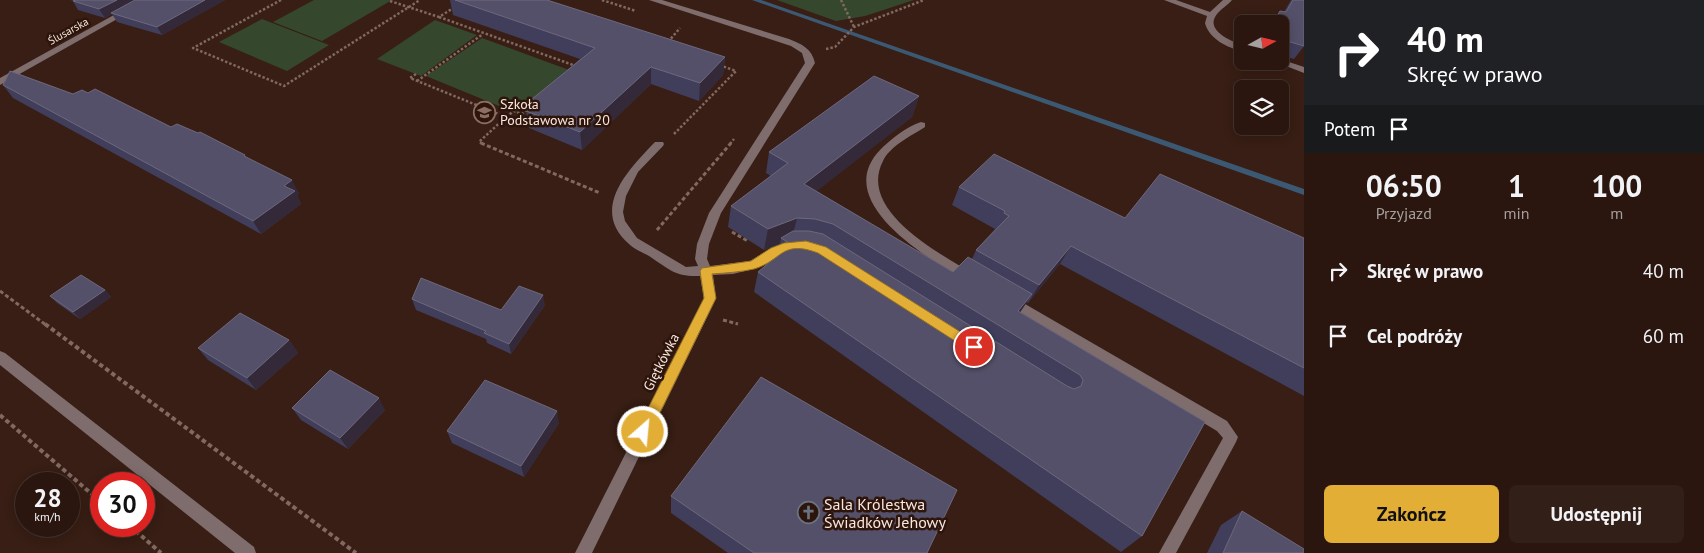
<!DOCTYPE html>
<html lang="pl">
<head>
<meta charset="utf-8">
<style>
  body { margin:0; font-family:"PT Sans",sans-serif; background:#321f18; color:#f1f3f6; height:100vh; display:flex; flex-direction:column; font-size:19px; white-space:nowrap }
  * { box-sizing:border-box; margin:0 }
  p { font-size:16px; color:#a59f9e }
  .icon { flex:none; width:28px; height:28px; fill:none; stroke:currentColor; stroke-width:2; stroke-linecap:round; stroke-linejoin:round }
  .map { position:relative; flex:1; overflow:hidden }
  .panel { display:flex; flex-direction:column; background:#2a160f; width:400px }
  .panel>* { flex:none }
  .hud { background:#202124; color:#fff; overflow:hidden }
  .needle { width:32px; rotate:82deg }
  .controls { position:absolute; left:1234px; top:15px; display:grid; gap:10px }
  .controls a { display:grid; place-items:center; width:55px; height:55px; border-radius:8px; background:#2a160f; box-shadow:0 2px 12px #0003,0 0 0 1px #46352f; font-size:25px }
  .speed { position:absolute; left:15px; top:472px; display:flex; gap:10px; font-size:25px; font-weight:700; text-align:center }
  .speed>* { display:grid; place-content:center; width:65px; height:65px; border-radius:50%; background:#2a160f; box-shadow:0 2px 12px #0003,0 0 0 1px #46352f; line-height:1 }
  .speed small { font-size:12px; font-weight:400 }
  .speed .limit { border:8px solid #d22; background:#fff; color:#111 }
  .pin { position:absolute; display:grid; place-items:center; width:42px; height:42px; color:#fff; margin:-21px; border:2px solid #fff; border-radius:50%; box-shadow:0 1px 5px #0007 }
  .me { position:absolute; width:55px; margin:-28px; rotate:27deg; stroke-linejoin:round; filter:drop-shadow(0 0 4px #0008) }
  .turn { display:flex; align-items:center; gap:18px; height:105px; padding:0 20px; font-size:22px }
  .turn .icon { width:65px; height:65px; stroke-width:2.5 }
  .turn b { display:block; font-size:35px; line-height:42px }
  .then { display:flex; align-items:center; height:48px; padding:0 20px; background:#0003; gap:10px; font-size:19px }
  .eta { display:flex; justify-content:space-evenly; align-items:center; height:85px; text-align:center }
  .eta b { font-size:30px; font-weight:700; line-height:35px }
  .action { display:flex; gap:10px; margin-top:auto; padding:10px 20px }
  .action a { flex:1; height:58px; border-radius:8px; background:#e3ae35; color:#111; font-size:20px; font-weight:700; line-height:58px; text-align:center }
  .action a+a { background:#321f18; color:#f1f3f6 }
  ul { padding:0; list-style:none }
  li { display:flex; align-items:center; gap:15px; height:65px; padding:0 20px }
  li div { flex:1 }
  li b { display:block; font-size:19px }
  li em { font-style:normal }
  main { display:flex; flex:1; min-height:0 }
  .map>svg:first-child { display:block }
</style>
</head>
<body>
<main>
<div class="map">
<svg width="1304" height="553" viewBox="0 0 1304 553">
  <rect width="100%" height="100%" fill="#381e14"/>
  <g fill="#35482d">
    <polygon points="314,0 392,0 322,41 273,22"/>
    <polygon points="777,0 914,0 865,16 836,21"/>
    <polygon points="262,19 329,45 287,71 219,42"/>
    <polygon points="435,20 477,35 421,76 377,59"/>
    <polygon points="482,38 569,70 516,113 426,76"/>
  </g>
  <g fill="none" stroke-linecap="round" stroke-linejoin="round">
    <polygon fill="#3c5973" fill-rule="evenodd" points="752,0 761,0 1304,189 1304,195"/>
    <g stroke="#806960" stroke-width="2.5" stroke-dasharray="2.5 2" stroke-linecap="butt">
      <polyline points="281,0 193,48 284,86 420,0"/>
      <polyline points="602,0 636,11"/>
      <polyline points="841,0 854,27"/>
      <polyline points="390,1 439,17 455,7"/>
      <polyline points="439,17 576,66"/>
      <polyline points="668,42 680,28"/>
      <polyline points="826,49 835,47 854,27 924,0"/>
      <polyline points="416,74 410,78 506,117 479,142 484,144"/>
      <polyline points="417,81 483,34"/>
      <polyline points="506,117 514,111 522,114 535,102"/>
      <polyline points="674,134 736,71 722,66"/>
      <polyline points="730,144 734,139"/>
    </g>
    <g stroke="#806960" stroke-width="3" stroke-dasharray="4 2.5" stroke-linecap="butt">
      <polyline points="481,143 600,193"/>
      <polyline points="657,230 731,143"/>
      <polyline points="732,232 748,241"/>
      <polyline points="0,291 46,325"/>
      <polyline points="723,320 738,324"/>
    </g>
    <g stroke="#806960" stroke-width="4" stroke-dasharray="4.5 3" stroke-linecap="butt">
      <polyline points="45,324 356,553"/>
      <polyline points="0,415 101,502"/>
      <polyline points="130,526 161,553"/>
    </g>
    <g fill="#7f6c6d" fill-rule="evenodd">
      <polygon points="141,0 151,0 0,85 0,78"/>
      <path d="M649,0H662L789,39C802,44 812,49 815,63L721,213L709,244L707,259L710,266L750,261L771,248L795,240L801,244L799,247L779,254L757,268L733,274L713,275L716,299L592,553H575L704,299L700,276C675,277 669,269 649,256C642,252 634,249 629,244C589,209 629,169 655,142H663L664,144L663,146L638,172L626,196L623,212L625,221L637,238L686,267L698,266L695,259L697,244L709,213L805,63L802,53L791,46Z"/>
      <path d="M1164,0H1176L1210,12L1223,0H1232C1228,5 1222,8 1217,14C1204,30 1231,41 1242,45V51C1228,48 1209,39 1205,23L1207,16Z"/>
      <polygon points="1280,59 1304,67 1304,73 1273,61 1280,61"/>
      <path d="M921,122L925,123V127C911,136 890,146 883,161C857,211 941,254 975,275L977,278L975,281H967C930,260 830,202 880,150C890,140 907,126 921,122Z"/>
      <polygon points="1008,294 1227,421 1238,437 1236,442 1176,553 1159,553 1223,438 1217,431 1003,303 1002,299 1003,295"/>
      <polygon points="0,351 5,353 254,547 256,553 235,553 0,365"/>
    </g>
  </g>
  <g fill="#403e5b">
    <polygon points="70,0 225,0 162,35 117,22 112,14 105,18 78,10 73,1 74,1"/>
    <polygon points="450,0 547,0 725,57 723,75 699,101 651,84 582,150 529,128 526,111 532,105 532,99 580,59 453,15"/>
    <polygon points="1291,0 1304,0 1304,46 1294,59 1280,55 1280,24 1271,24 1280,11 1284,12"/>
    <polygon points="3,85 73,94 88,93 171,127 245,155 247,158 299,193 297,195 301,204 261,234 13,98"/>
    <polygon points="919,96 912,117 816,191 953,272 972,259 976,250 995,229 952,205 959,187 1125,218 1304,238 1304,396 1060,264 1028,303 1027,302 1020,312 1205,422 1142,536 1121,552 754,292 758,272 778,255 780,244 764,250 728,227 731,206 771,176 766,173 769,152"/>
    <polygon points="105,290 111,297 80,319 57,303 50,296"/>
    <polygon points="412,299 501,310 545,305 511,354 487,343 486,339 416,310"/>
    <polygon points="289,340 298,353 256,390 208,360 198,348"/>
    <polygon points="292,408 385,410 348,449 301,420"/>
    <polygon points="559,423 524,477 452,443 447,431"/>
    <polygon points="671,496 927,553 728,553 671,513"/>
    <polygon points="1242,511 1304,553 1207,553 1221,525"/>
  </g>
  <g fill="#342939">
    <polygon points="117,0 137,0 111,13 112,14 105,18 99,9"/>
    <polygon points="205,0 225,0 162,35 157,27"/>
    <polygon points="725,57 723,75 699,101 700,83"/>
    <polygon points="651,67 651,84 582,150 580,132"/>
    <polygon points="919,96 912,117 799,205 804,184"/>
    <polygon points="292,180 299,193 297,195 301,204 261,234 253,221 284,186"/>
    <polygon points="797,218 792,239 781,238 780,244 764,250 768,229"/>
    <polygon points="1071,246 1060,264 1028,303 1039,285"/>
    <polygon points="105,290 111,297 80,319 73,312"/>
    <polygon points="1032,294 1019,314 1005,331 1018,311"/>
    <polygon points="543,295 545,305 511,354 509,344"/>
    <polygon points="289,340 298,353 256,390 247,378"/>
    <polygon points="379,398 385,410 348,449 340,438"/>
    <polygon points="557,411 559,423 524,477 521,466"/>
  </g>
  <g fill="#545069" stroke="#6e687c">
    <polygon points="76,0 117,0 99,9 73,1"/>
    <polygon points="135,0 205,0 157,27 111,13"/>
    <polygon points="455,0 547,0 725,57 700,83 651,67 580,132 526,111 537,101 532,99 595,48"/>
    <polygon points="1293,0 1304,0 1304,46 1280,39 1280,24 1272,24 1280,11 1286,12"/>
    <polygon points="10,71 73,94 82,90 88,93 95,89 171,127 177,124 198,133 200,132 245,155 244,156 292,180 284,186 295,191 253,221 3,85"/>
    <polygon points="874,76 919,96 804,184 953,272 968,257 1032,294 1018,311 1205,422 1142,536 758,272 791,244 781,238 793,231 809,231 823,234 1067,386 1074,389 1081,386 1083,380 1080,375 833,224 815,219 797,218 768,229 731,206 788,163 769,152"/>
    <polygon points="994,154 1125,218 1160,174 1304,238 1304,368 1071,246 1039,285 976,250 1009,216 1004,213 1005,211 959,187"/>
    <polygon points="81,275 105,290 73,312 50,296"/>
    <polygon points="421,278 501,310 519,286 543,295 509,344 484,333 486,331 412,299"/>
    <polygon points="240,313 289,340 247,378 198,348"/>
    <polygon points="330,370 379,398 340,438 292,408"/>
    <polygon points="761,377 957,490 927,553 754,553 671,496"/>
    <polygon points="485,380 557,411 521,466 447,431"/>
    <polygon points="1242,511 1304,549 1304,553 1223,553"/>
  </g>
  <path fill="#e3ae35" stroke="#947122" d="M806,241L826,247L978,343L980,347L978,350H969L818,253C781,239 782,261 754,269C741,272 726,273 712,274L716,298L648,437L643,439L638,437L636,432L638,428L704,298L700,271L702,268L751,261L771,248L784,243Z"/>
  <defs>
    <symbol id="school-ring" viewBox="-11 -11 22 22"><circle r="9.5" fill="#2d150b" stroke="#8d6e63" stroke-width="1.5"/><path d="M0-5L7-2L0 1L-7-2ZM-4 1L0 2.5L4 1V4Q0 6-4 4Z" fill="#8d6e63"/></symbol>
    <symbol id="church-ring" viewBox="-11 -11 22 22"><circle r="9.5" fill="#2d150b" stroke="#6b7280" stroke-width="1.5"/><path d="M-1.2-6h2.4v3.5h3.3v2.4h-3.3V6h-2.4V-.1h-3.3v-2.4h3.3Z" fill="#6b7280"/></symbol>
  </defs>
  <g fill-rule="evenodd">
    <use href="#school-ring" x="472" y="100" width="25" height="25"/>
    <use href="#church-ring" x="796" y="500" width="25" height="25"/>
  </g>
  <g text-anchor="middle" stroke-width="5" stroke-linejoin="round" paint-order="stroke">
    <g font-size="11" fill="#f9e7e0" stroke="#2d150b">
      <text transform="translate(68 31) rotate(-29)" y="4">Ślusarska</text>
    </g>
    <g font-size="14" fill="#f9e7e0" stroke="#2d150b" text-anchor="start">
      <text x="500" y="109">Szkoła<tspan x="500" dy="16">Podstawowa nr 20</tspan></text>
    </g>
    <g font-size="14" fill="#f9e7e0" stroke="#2d150b">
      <text transform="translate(661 362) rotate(-63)" y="5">Giętkówka</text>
    </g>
    <g font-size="16" fill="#f9e7e0" stroke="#2d150b" text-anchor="start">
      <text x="824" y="510">Sala Królestwa<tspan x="824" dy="18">Świadków Jehowy</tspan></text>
    </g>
  </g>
</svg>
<div class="controls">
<a><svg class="needle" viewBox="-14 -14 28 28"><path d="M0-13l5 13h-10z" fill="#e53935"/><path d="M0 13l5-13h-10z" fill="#a59f9e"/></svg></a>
<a><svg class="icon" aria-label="layers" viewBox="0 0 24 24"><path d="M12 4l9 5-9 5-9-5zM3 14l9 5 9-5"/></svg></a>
</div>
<div class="speed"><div>28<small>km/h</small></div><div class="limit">30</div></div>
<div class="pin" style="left:974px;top:347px;background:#d93025"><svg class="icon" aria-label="arrive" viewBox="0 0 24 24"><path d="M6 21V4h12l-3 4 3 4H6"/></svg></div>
<svg class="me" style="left:643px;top:432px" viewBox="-20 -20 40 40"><circle r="17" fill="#e3ae35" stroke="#fff" stroke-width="3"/><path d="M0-11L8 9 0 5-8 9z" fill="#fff"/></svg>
</div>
<section class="panel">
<div class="hud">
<div class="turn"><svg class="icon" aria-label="right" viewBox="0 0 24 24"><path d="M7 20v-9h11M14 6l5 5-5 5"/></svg><div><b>40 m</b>Skręć w prawo</div></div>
<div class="then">Potem<svg class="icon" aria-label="arrive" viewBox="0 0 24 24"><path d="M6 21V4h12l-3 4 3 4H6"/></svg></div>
</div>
<div class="eta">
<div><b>06:50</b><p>Przyjazd</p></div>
<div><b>1</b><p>min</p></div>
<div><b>100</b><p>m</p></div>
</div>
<ul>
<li><svg class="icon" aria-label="right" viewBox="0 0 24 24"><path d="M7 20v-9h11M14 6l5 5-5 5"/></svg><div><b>Skręć w prawo</b></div><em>40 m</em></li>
<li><svg class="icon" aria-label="arrive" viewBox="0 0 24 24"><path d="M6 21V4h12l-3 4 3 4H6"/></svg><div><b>Cel podróży</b></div><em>60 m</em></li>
</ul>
<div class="action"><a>Zakończ</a><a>Udostępnij</a></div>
</section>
</main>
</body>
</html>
